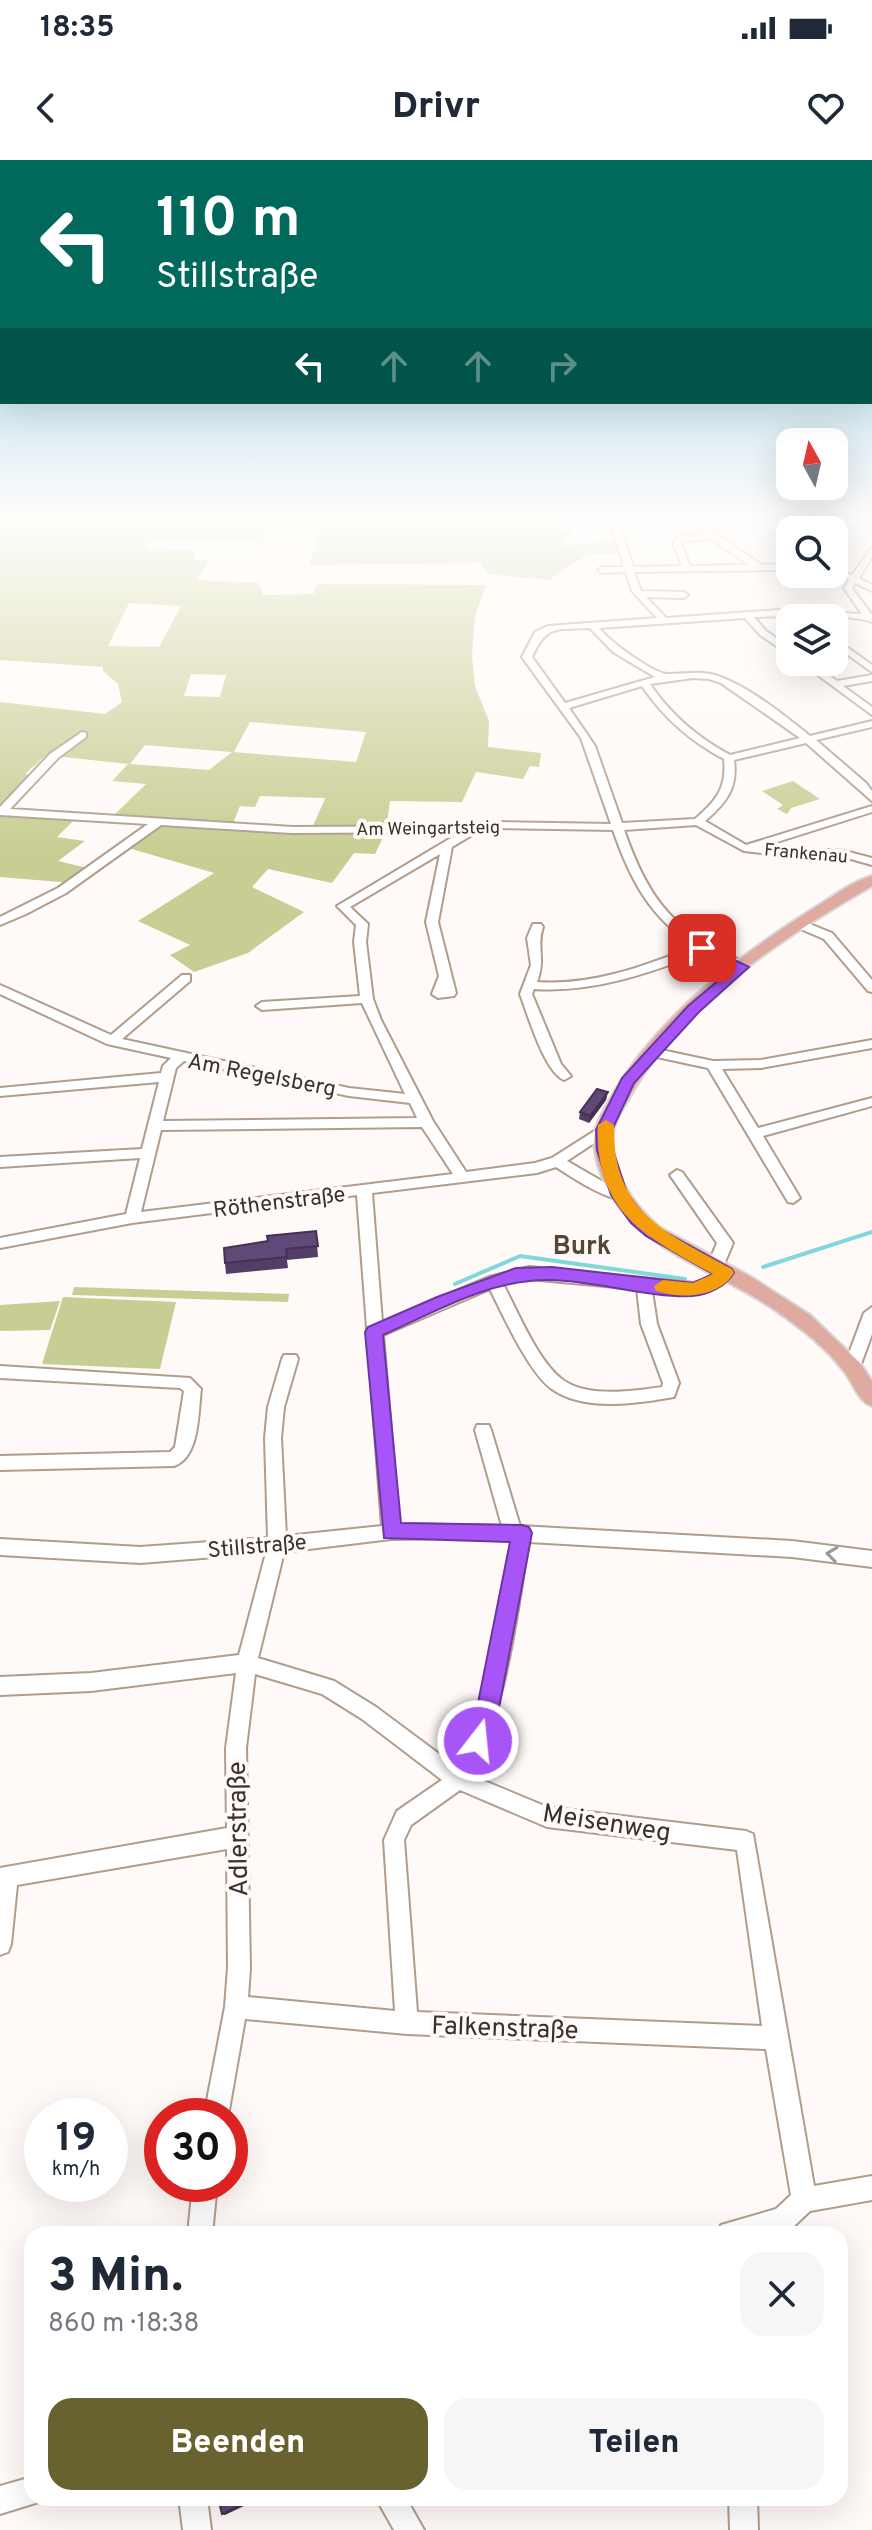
<!DOCTYPE html>
<html lang="de">
<head>
<meta charset="utf-8">
<style>
  body { margin:0; font-family:Overpass,sans-serif; background:#f6f6f7; color:#1f2937; height:100vh; display:flex; flex-direction:column; font-size:30px; white-space:nowrap }
  * { box-sizing:border-box; margin:0 }
  p { font-size:26px; color:#747a83 }
  .icon { flex:none; width:44px; height:44px; fill:none; stroke:currentColor; stroke-width:2; stroke-linecap:round; stroke-linejoin:round }
  .map { position:relative; flex:1; overflow:hidden }
  .details { position:absolute; left:24px; top:2066px; width:824px; height:280px; display:flex; flex-direction:column; background:#fff; border-radius:24px; box-shadow:0 8px 32px #0002 }
  .details>* { flex:none }
  .guide { position:absolute; left:0px; top:0px; width:872px; height:244px; box-shadow:0 8px 32px #0002; background:#00695c; color:#fff; overflow:hidden }
  .needle { width:52px; rotate:352deg }
  .tools { position:absolute; left:776px; top:268px; display:grid; gap:16px }
  .tools a { display:grid; place-items:center; width:72px; height:72px; border-radius:16px; background:#fff; box-shadow:0 8px 32px #0002; font-size:40px }
  .speed { position:absolute; left:24px; top:1938px; display:flex; gap:16px; font-size:40px; font-weight:700; text-align:center }
  .speed>* { display:grid; place-content:center; width:104px; height:104px; border-radius:50%; background:#fff; box-shadow:0 8px 32px #0002; line-height:1 }
  .speed small { font-size:20px; font-weight:400 }
  .speed .limit { border:12px solid #d22; background:#fff; color:#111 }
  .pin { position:absolute; display:grid; place-items:center; width:68px; height:68px; color:#fff; margin:-34px; border-radius:16px; box-shadow:0 4px 12px #0006 }
  .me { position:absolute; width:88px; margin:-44px; rotate:16deg; stroke-linejoin:round; filter:drop-shadow(0 0 6px #0008) }
  .turn { display:flex; align-items:center; gap:28px; height:168px; padding:0 24px; font-size:36px }
  .turn .icon { width:104px; height:104px; stroke-width:2.5 }
  .turn b { display:block; font-size:56px; line-height:68px }
  .lanes { display:flex; align-items:center; height:76px; padding:0 24px; background:#0003; justify-content:center; gap:40px; direction:ltr }
  .lanes .off { opacity:.35 }
  .round { display:grid; place-items:center; flex:none; width:84px; height:84px; border-radius:24px; background:#f6f6f7 }
  .overview { display:flex; align-items:center; justify-content:space-between; height:136px; padding:0 24px }
  h1 { font-size:48px; font-weight:800; line-height:60px }
  .cta { display:flex; gap:16px; margin-top:auto; padding:16px 24px }
  .cta a { flex:1; height:92px; border-radius:24px; background:#67622f; color:#fff; font-size:32px; font-weight:800; line-height:92px; text-align:center }
  .cta a+a { background:#f6f6f7; color:#1f2937 }
  .status { display:flex; justify-content:space-between; align-items:center; height:56px; padding:0 40px; background:#fff; direction:ltr }
  .status svg { height:22px; fill:currentColor }
  header { display:flex; justify-content:space-between; align-items:center; height:104px; padding:0 24px; background:#fff; font-size:36px; font-weight:800 }
  .map>svg:first-child { display:block }
</style>
</head>
<body>
<div class="status"><b>18:35</b><svg viewBox="0 0 49 12"><path d="M0 12V9h3v3zM5 12V6h3v6zM10 12V3h3v9zM15 12V0h3v12zM26 1h20v11H26zM47 4h2v5h-2z"/></svg></div>
<header><svg class="icon" aria-label="back" viewBox="0 0 24 24"><path d="M15 5l-7 7 7 7"/></svg>Drivr<svg class="icon" aria-label="heart" viewBox="0 0 24 24"><path d="M12 20l-8-8c-3-5 5-10 8-4 3-6 11-1 8 4z"/></svg></header>
<div class="map">
<svg width="872" height="2370" viewBox="0 0 872 2370">
  <rect width="100%" height="100%" fill="#fffaf7"/>
  <g fill="#c8ce93" fill-rule="evenodd">
    <path d="M0,360L559,361L566,386L617,380L620,393L588,394L549,420L488,414L480,403L309,405L321,371H262L265,382L147,380V389L196,390L194,400L210,399L197,420L259,423L263,435L313,434L317,424L486,425L475,456L472,496L475,526L489,561L488,587L541,593L539,607L530,606L523,619L476,612L462,642L390,641L386,671L375,694L354,693L332,723L268,709L252,727L304,752L248,793L194,812L170,795L190,785L138,761L214,713L125,687L156,663L111,658L146,624L112,621L128,604L55,596L44,597L25,614L34,616L2,651L79,655L57,677L85,681L58,701L96,710L72,723L0,717V542L105,554L122,542L118,524L103,511V507L0,500ZM129,443L181,446L159,487L108,486ZM191,514L226,515L220,537L184,536ZM250,562L366,572L356,602L234,592ZM145,585L231,592H232L209,610L130,604ZM260,636L325,638V639L311,670L232,666L240,646L255,647Z"/>
    <polygon points="793,621 820,639 791,648 787,654 777,649 783,645 762,631"/>
    <polygon points="74,1127 289,1134 288,1142 72,1135"/>
    <polygon points="63,1137 176,1142 160,1209 42,1204"/>
    <polygon points="60,1141 50,1170 0,1171 0,1145"/>
  </g>
  <g fill="none" stroke-linecap="round" stroke-linejoin="round">
    <g stroke="#81d8da" stroke-width="4">
      <polyline points="763,1107 872,1072"/>
      <polyline points="455,1124 520,1096 685,1119"/>
    </g>
    <defs>
      <g id="minor">
        <polygon points="557,360 565,360 568,374 562,374"/>
        <path d="M610,360H618L633,407L682,406L673,384L677,377L705,374L685,360H695L762,405L790,404V410L634,412L641,431L684,432L688,435L684,438L646,437L666,458L779,450L862,454L844,428L849,420L834,412V406L852,415L872,388V397L859,418L872,425V431L855,423L852,428L872,455V462C853,454 779,456 754,457L766,471L790,488V495L760,475L745,458L599,468C608,480 654,515 669,514C686,514 701,510 718,516C751,528 782,554 810,576L872,561V567L816,580L866,623L872,631V641L806,583L734,600C738,628 726,643 705,661L746,685L872,646V652L761,687L845,691L872,698V705L844,697L789,696L744,691L696,665L624,670C640,715 658,753 700,779C715,789 735,795 748,807L742,811L738,810L704,792C650,813 593,833 534,829L532,834L561,904L571,916L564,920C544,911 528,855 520,834L531,805L527,778L533,764H541L543,767C536,787 546,798 537,822C592,826 645,806 695,786C650,758 630,719 613,670L495,668L477,672L452,687L438,762L456,833L454,836L438,838L432,834L439,816L426,762L440,694L350,747L368,764L366,782L373,839L381,860L433,961L466,1012L535,1003L552,998L604,965L611,970L609,973L567,1001L626,1035L619,1040C596,1033 576,1020 556,1007L537,1013L372,1033L382,1162L489,1117L529,1107L694,1123L711,1118L718,1112L710,1111L707,1107L717,1083L670,1015L677,1010L682,1012L733,1083L722,1109H731L734,1113C714,1140 681,1133 652,1131L657,1164L679,1223L674,1237L668,1238C633,1244 583,1251 552,1229C529,1213 503,1155 490,1129L383,1175L399,1364L502,1366L475,1270L477,1265H489L491,1270L520,1366L792,1381L872,1391V1407L792,1397L529,1382C515,1461 508,1544 470,1615L547,1647L746,1671L753,1674L814,2026L872,2016V2040L810,2051L792,2068L773,2074H718L721,2065L776,2049L791,2035L766,1889L407,1874L245,1859L228,1956H204L225,1847L228,1808L227,1689L17,1725L11,1784L8,1792L0,1795V1708L227,1668L226,1588L236,1513L91,1531L0,1535V1517L91,1513L239,1495L266,1393L140,1403L0,1395V1379L140,1387L268,1378L265,1278L268,1247L282,1199L284,1195H296L298,1199L284,1247L281,1278L286,1376L382,1366L357,1035L132,1063L0,1088V1078L126,1054L140,998L0,1007V997L142,989L159,922L0,936V928L161,913L163,906L171,898L107,884L0,834V825L111,875L182,815H190V821L122,879L349,928L405,934L362,843L262,850L256,846L262,842L360,836L354,782L356,765L337,746L461,672L292,673L161,665L66,733L26,754L0,765V757L58,728L148,664L0,655V647L50,594L82,572L86,573V577L58,598L10,649L292,667L477,666L495,662L611,664L581,578L522,497L535,472L548,466L657,458L632,431L626,412L602,413L598,410L602,407H624ZM711,379L750,405L690,406L681,384L683,381ZM590,468L613,492L655,517L565,543L532,497C547,464 556,470 590,468ZM693,518L709,519L721,523L800,578L730,595C697,577 671,555 650,524ZM642,526C664,558 690,581 724,599C727,628 716,641 695,659L622,663L595,586L569,548ZM184,901L349,936L410,943L417,958L163,961L176,908ZM422,967L453,1014L141,1052L161,970ZM529,1119L637,1129L641,1164L663,1223L662,1227C633,1231 588,1238 563,1220C538,1202 518,1152 503,1124ZM459,1378L512,1381C498,1456 491,1537 454,1605L376,1547L334,1521L258,1498L284,1392L391,1379ZM255,1514L322,1534L362,1559L442,1620L397,1651L384,1680L395,1851L248,1837L250,1808L246,1588ZM460,1630L547,1667L737,1690L762,1866L417,1852L404,1680L411,1665Z"/>
        <polygon points="753,360 763,360 790,377 790,383"/>
        <polygon points="823,360 840,360 872,367 872,371"/>
        <polygon points="834,478 872,505 872,512 834,485"/>
        <polygon points="800,502 811,502 837,521 872,515 872,521 843,526 872,547 872,555"/>
        <polygon points="800,760 832,773 872,820 872,832 868,831 824,779 796,767 794,764"/>
        <polygon points="872,880 872,888 761,908 722,909 758,968 872,938 872,946 763,976 800,1038 793,1043 788,1042 708,908 652,896 645,892 652,888 713,901 761,900"/>
        <polygon points="872,1147 872,1174 861,1204 859,1208 847,1208 845,1204 864,1153"/>
        <path d="M0,1206L190,1218L201,1229C198,1252 200,1297 174,1306L0,1310V1296L170,1292L175,1287L184,1231L180,1228L0,1218Z"/>
        <polygon points="193,2024 217,2024 212,2074 188,2074"/>
        <polygon points="32,2317 32,2338 43,2338 42,2341 0,2354 0,2326"/>
        <polygon points="179,2338 207,2338 211,2370 183,2370"/>
        <polygon points="376,2338 406,2338 424,2370 394,2370"/>
        <polygon points="729,2338 757,2338 758,2370 730,2370"/>
      </g>
      <path id="major" d="M872,716V726C781,778 680,845 628,940C622,950 614,961 613,973C609,1011 632,1043 659,1067L751,1117L810,1155L860,1203L872,1221V1246C859,1242 854,1225 846,1214C827,1188 801,1168 775,1150C718,1110 640,1093 607,1027C598,1010 591,987 596,968C599,957 607,946 612,936C659,854 741,794 819,745C835,735 854,721 872,716Z"/>
    </defs>
    <use href="#minor" stroke="#b09d8c" stroke-width="4"/>
    <use href="#major" stroke="#d7d6d5" stroke-width="4"/>
    <use href="#minor" fill="#fff" fill-rule="evenodd"/>
    <use href="#major" fill="#dfaaa0" fill-rule="evenodd"/>
  </g>
  <g fill="#533e68">
    <polygon points="608,932 606,940 589,963 579,959 580,952"/>
    <polygon points="316,1071 318,1097 287,1100 288,1108 226,1114 225,1103 268,1081"/>
  </g>
  <g fill="#433255">
    <polygon points="607,933 606,940 589,963 590,956"/>
    <polygon points="242,2338 244,2338 246,2345 225,2355 222,2354"/>
  </g>
  <g fill="#604879" stroke="#433255" stroke-width="2">
    <polygon points="597,929 608,932 590,956 580,952"/>
    <polygon points="316,1071 318,1086 286,1089 287,1097 225,1103 224,1088 268,1081 267,1076"/>
    <polygon points="218,2338 242,2338 243,2344 222,2354"/>
  </g>
  <defs><path id="oneway-chevron" d="M-2-3.5L2.5 0L-2 3.5" fill="none" stroke-width="1.6" stroke-linecap="round" stroke-linejoin="round" transform="scale(2)"/></defs>
  <use stroke="#9c9895" href="#oneway-chevron" transform="translate(832 1394) rotate(-173)"/>
  <linearGradient id="sky" x2="0" y2="1"><stop stop-color="#7fc2e2"/><stop offset="0.52" stop-color="#fffdfb"/><stop offset="1" stop-color="#fffdfb" stop-opacity="0"/></linearGradient>
  <rect width="872" height="692" fill="url(#sky)"/>
  <path fill="#a855f7" stroke="#6d37a1" stroke-width="2" d="M702,784L749,807L699,852L634,923L612,970L613,990L627,1033L643,1054L658,1068L732,1109L734,1113C726,1126 707,1135 692,1136C650,1138 596,1121 551,1120C493,1118 435,1152 383,1175L401,1363L522,1365L529,1367L532,1373L500,1543L486,1588L478,1591L470,1588L467,1581L478,1543L510,1382L384,1378L365,1172L368,1167L437,1137L516,1108L552,1107L693,1123L713,1114L646,1076L631,1063L611,1035L597,990L596,970L622,918L688,846L733,808L697,791V785Z"/>
  <path fill="#f59e0b" d="M606,960L614,965C612,1052 665,1072 732,1109L734,1113C718,1138 682,1139 656,1131L654,1126L663,1120L693,1123L713,1114C645,1076 595,1053 598,965Z"/>
  <g text-anchor="middle" stroke-width="8" stroke-linejoin="round" paint-order="stroke">
    <g font-size="18" fill="#39322b" stroke="#fffaf7">
      <text transform="translate(428 668) rotate(-1)" y="6">Am Weingartsteig</text>
      <text transform="translate(806 693) rotate(5)" y="6">Frankenau</text>
    </g>
    <g font-size="22" fill="#39322b" stroke="#fffaf7">
      <text transform="translate(262 914) rotate(11)" y="8">Am Regelsberg</text>
      <text transform="translate(279 1041) rotate(-7)" y="8">Röthenstraße</text>
      <text transform="translate(257 1385) rotate(-5)" y="8">Stillstraße</text>
    </g>
    <g font-size="26" font-weight="bold" fill="#564637" stroke="#fffaf7">
      <text x="582" y="1094">Burk</text>
    </g>
    <g font-size="26" fill="#39322b" stroke="#fffaf7">
      <text transform="translate(607 1662) rotate(9)" y="9">Meisenweg</text>
      <text transform="translate(237 1669) rotate(-91)" y="9">Adlerstraße</text>
      <text transform="translate(505 1867) rotate(2)" y="9">Falkenstraße</text>
    </g>
  </g>
</svg>
<div class="tools">
<a><svg class="needle" viewBox="-14 -14 28 28"><path d="M0-13l5 13h-10z" fill="#e53935"/><path d="M0 13l5-13h-10z" fill="#747a83"/></svg></a>
<a><svg class="icon" aria-label="search" viewBox="0 0 24 24"><circle cx="10" cy="10" r="6"/><path d="M15 15l6 6"/></svg></a>
<a><svg class="icon" aria-label="layers" viewBox="0 0 24 24"><path d="M12 4l9 5-9 5-9-5zM3 14l9 5 9-5"/></svg></a>
</div>
<div class="speed"><div>19<small>km/h</small></div><div class="limit">30</div></div>
<div class="pin" style="left:702px;top:788px;background:#d93025"><svg class="icon" aria-label="arrive" viewBox="0 0 24 24"><path d="M6 21V4h12l-3 4 3 4H6"/></svg></div>
<svg class="me" style="left:478px;top:1581px" viewBox="-20 -20 40 40"><circle r="17" fill="#a855f7" stroke="#fff" stroke-width="3"/><path d="M0-11L8 9 0 5-8 9z" fill="#fff"/></svg>
<div class="guide">
<div class="turn"><svg class="icon" aria-label="left" viewBox="0 0 24 24"><path d="M17 20v-9H6M10 6l-5 5 5 5"/></svg><div><b>110 m</b>Stillstraße</div></div>
<div class="lanes"><svg class="icon" aria-label="left" viewBox="0 0 24 24"><path d="M17 20v-9H6M10 6l-5 5 5 5"/></svg><svg class="icon off" aria-label="ahead" viewBox="0 0 24 24"><path d="M12 20V5M6 11l6-6 6 6"/></svg><svg class="icon off" aria-label="ahead" viewBox="0 0 24 24"><path d="M12 20V5M6 11l6-6 6 6"/></svg><svg class="icon off" aria-label="right" viewBox="0 0 24 24"><path d="M7 20v-9h11M14 6l5 5-5 5"/></svg></div>
</div>
<section class="details">
<div class="overview"><div><h1>3 Min.</h1><p>860 m · 18:38</p></div><a class="round"><svg class="icon" aria-label="close" viewBox="0 0 24 24"><path d="M6 6l12 12M18 6L6 18"/></svg></a></div>
<div class="cta"><a>Beenden</a><a>Teilen</a></div>
</section>
</div>
</body>
</html>
